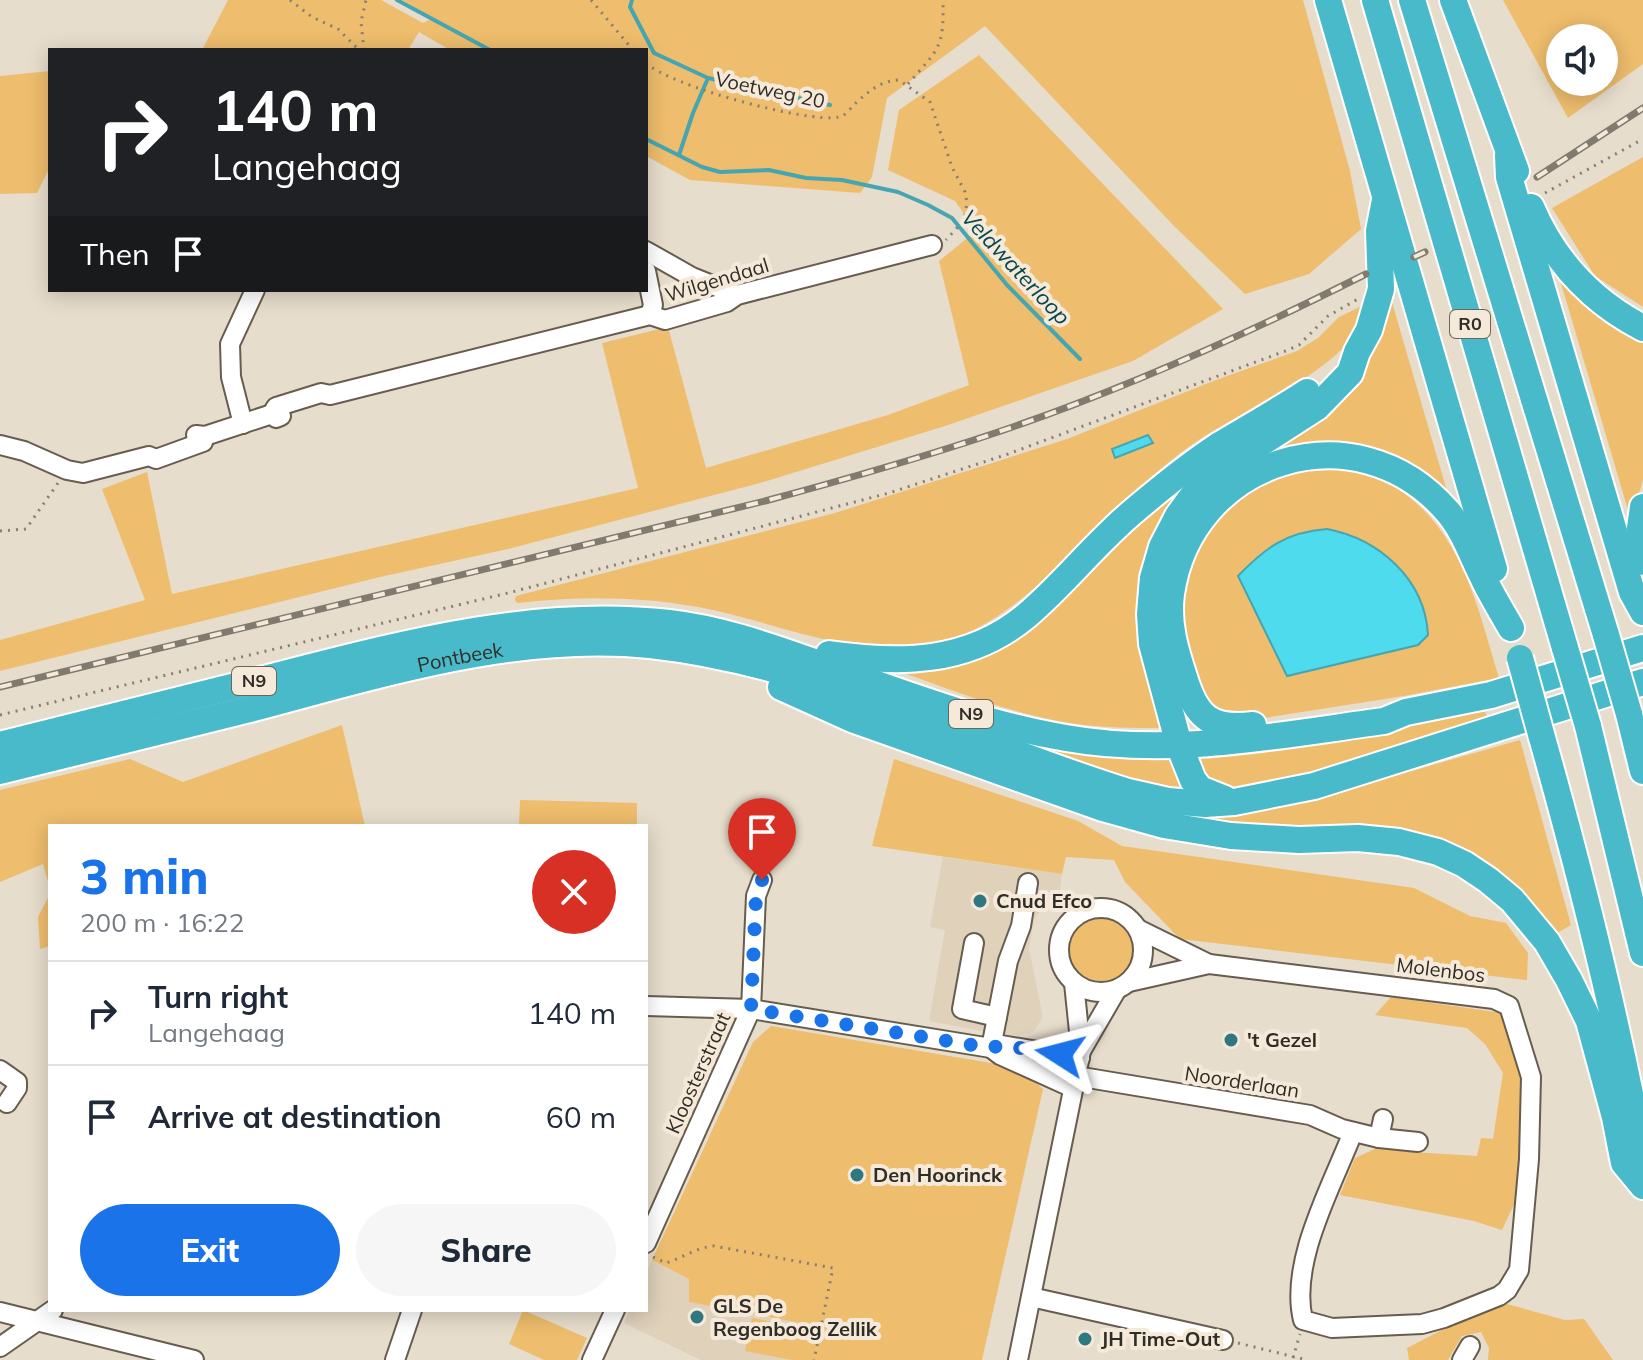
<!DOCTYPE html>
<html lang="en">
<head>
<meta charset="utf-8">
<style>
  body { margin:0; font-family:Mulish,sans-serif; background:#f6f6f7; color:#1f2937; height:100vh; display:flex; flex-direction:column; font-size:30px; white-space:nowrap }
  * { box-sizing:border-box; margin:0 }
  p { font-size:26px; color:#747a83 }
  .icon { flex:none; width:44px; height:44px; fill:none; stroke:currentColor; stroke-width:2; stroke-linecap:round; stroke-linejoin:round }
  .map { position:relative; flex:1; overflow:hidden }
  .side { position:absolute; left:48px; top:824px; width:600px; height:488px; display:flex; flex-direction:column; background:#fff; border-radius:0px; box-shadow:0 4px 20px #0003 }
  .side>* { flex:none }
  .top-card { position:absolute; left:48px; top:48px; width:600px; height:244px; border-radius:0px; box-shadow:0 4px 20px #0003; background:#202124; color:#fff; overflow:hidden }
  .controls { position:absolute; left:1546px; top:24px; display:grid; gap:16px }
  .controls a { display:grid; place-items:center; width:72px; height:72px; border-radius:50%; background:#fff; box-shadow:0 4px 20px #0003; font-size:40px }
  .pin { position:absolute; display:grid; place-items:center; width:68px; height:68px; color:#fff; margin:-82px -34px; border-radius:50% 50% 50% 0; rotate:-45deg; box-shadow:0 0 8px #0007 }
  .pin .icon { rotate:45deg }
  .me { position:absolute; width:88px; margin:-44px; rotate:279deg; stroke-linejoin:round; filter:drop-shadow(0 0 6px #0008) }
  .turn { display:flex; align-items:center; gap:28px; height:168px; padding:0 32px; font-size:36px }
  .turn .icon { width:104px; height:104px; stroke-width:2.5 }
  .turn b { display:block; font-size:56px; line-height:68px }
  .then { display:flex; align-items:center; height:76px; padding:0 32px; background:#0003; gap:16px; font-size:30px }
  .round { display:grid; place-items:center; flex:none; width:84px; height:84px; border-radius:42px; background:#f6f6f7 }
  .head { display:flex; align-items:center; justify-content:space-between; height:136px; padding:0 32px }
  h1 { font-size:48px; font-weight:800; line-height:60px; color:#1a73e8 }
  .button { display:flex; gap:16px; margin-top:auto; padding:16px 32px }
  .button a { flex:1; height:92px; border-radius:48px; background:#1a73e8; color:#fff; font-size:32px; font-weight:800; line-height:92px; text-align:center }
  .button a+a { background:#f6f6f7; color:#1f2937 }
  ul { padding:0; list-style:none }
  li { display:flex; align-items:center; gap:24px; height:104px; padding:0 32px; border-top:2px solid #e0e1e3 }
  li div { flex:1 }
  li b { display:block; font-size:30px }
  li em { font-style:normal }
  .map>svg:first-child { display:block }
</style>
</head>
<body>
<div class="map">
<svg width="1643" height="1360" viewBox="0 0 1643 1360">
  <rect width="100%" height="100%" fill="#e7ddcc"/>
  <g fill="#dfd1ba">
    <polygon points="943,857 1062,874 1060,889 1056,897 1048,900 1034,920 1029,949 1042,1013 1042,1019 1033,1032 1014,1037 929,1021 945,930 930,927"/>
    <polygon points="652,1260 689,1279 690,1302 807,1324 813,1327 814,1332 809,1360 701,1360 624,1323 630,1310 646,1310 646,1273"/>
  </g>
  <g fill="#eebd6d" fill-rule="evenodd">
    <polygon points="228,0 381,0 423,23 433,18 402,0 1303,0 1350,171 1361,229 1309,274 1245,294 1174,226 985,26 887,98 872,177 860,193 690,180 646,156 646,50 450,50 419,32 408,50 202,50"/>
    <path d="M1503,0H1643V64L1568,118ZM1560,38H1604V82H1560Z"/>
    <polygon points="979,55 1223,309 1133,361 945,426 760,483 508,549 380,577 0,671 0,640 145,600 102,489 147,472 172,594 638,488 602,343 668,327 706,468 888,415 969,385 939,261 976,231 955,201 888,170 899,110"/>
    <polygon points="50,71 50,167 37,193 0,194 0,76"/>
    <polygon points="1643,157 1643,307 1595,276 1552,208"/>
    <polygon points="1558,273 1643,338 1643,480 1631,520"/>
    <path d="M1389,292L1451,505C1430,486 1408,466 1381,458C1279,427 1180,491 1165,595C1158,641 1179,689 1191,732L1184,733C1175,700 1162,667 1157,633C1146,559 1190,493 1251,456C1290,432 1333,409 1360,371C1379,343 1379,320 1389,292Z"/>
    <path d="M1362,306C1360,315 1359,327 1355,336C1352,342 1343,348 1338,353C1294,392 1238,413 1190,446C1113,501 1058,585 974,630C887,676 786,623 698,607C638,596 577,596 517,603L515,600L516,596L835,513L1067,439L1216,380L1297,351L1318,338L1339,317Z"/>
    <path d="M1310,465C1327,466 1349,464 1365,470C1375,473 1387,482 1397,488C1463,532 1477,606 1499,678L1404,696L1244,721L1210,707L1190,669L1180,634L1184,575L1210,522L1257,482Z"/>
    <path d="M1177,484H1192L1168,728C1134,728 1102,728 1069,723C1008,713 950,689 892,669L963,659Z"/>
    <path d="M1484,706L1487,719L1315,774L1235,790C1211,786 1201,772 1190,751Z"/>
    <polygon points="342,725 365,826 50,826 50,889 43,864 0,882 0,790 130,759 183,782"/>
    <polygon points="1005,737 1174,753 1189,789 1138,781"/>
    <polygon points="1520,740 1571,925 1554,935 1472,859 1224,828 1122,797 1225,813 1257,812 1317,798"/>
    <polygon points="894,759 1078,821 1122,846 1414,888 1470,916 1506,923 1528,953 1527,980 1180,939 1125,882 1114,860 1066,857 1062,874 872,846"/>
    <polygon points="520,800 637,803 637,826 519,826"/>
    <polygon points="50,894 50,946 40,949 38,917"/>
    <circle cx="1101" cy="949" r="32"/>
    <polygon points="1391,997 1502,1013 1523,1076 1523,1154 1517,1198 1502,1230 1474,1221 1340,1195 1355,1158 1381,1146 1412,1152 1477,1156 1481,1138 1493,1139 1503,1073 1485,1044 1467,1028 1375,1015"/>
    <polygon points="771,1026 997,1064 1034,1081 1043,1089 982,1360 792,1360 745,1351 752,1318 813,1330 806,1324 689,1302 689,1279 652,1260 753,1042"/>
    <polygon points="1507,1304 1565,1320 1584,1319 1613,1360 1488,1360 1489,1348 1481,1332 1462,1336 1448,1360 1409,1360 1407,1348 1471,1315"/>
    <polygon points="523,1310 587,1338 577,1360 544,1360 509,1344"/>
  </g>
  <g fill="#4edbed" stroke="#45a6b1" stroke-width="2">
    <polygon points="1148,435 1153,443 1115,458 1112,449"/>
    <path d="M1327,529C1379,539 1425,579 1428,635L1418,645L1287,676L1238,576C1265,548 1286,532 1327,529Z"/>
  </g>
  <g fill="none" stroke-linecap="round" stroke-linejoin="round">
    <g stroke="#45a6b1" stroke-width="4">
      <polyline points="397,0 490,50"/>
      <polyline points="632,0 630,7 654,53 708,78 693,113 679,155"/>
      <polyline points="708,78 830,105"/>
      <polyline points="646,139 702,167 720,172 769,170 806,178 842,180 898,192 928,205 952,218 1007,285 1080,359"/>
    </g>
    <defs>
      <g id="minor">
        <polyline points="646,251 692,277 737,295"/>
        <polyline points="646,271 653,305 650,315"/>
        <polyline points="272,414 276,407 321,393 330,395 650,315 665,320 727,302 737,295 932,245"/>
        <polyline points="243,424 231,377 230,344 255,290"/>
        <polyline points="196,435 205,436 272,414 276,418 281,416"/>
        <polyline points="0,445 24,451 67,470 83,473 149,456 156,459 203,442 205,436"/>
        <circle cx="1101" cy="950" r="42"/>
        <polyline points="1138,929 1209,964"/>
        <polyline points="974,943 962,1009 997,1017"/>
        <path d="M1129,982L1209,964L1494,999L1509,1006L1531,1077L1529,1159L1519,1270L1507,1290L1499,1296L1444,1318L1422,1324L1332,1328L1303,1320C1289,1262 1332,1186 1353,1132"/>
        <polyline points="1074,983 1081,1051"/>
        <polyline points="646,1006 751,1009 991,1048 1008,961 1021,926 1028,883"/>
        <polyline points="0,1070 17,1082 17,1088 7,1103"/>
        <polyline points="1076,1076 1310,1115 1342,1129 1379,1138 1383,1119"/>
        <polyline points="1073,1088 1000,1055 991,1048 1001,1045 1080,1058"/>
        <polyline points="1379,1138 1418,1142"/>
        <polyline points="646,1243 751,1009 756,896 762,880"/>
        <polyline points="1031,1297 1223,1340"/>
        <polyline points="0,1312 194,1360"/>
        <polyline points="0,1347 53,1310"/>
        <polyline points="395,1360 412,1310"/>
        <polyline points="592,1360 615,1310"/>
        <polyline points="1018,1360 1081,1051 1117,989"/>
        <polyline points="1462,1360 1470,1346"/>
      </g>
      <g id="highway">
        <polyline points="1328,0 1494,569"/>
        <polyline points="1375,0 1565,648"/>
        <polyline points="1412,0 1606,635"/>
        <polyline points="1453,0 1516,171"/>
        <polyline points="1508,156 1509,177 1632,592 1643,612"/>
        <path d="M1531,207C1554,261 1591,301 1643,328"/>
        <polyline points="1643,507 1640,528 1643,562"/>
        <path d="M829,654C900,664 968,664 1026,616C1065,583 1096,542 1136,509C1162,487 1189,465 1218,446C1248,428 1278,411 1307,392"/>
        <polyline points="781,687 852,719 1103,808 1164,825 1231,836 1299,840 1358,838 1399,842 1438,852 1464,864 1488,880 1512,900 1547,942 1569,980 1589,1021 1615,1117 1624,1163 1643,1186"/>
        <polyline points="1629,714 1643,771"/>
        <path d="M1253,725C1210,730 1196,717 1184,677C1175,650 1167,623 1171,594C1190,459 1356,406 1447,511C1463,529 1471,553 1482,575C1490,593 1501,610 1511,628"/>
        <polyline points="1588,726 1643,953"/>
        <path d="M1541,734C1581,875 1616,1016 1643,1160"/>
        <path d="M0,745C92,722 184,699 276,676C405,643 536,608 669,623C722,629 771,647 820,664C900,692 982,724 1066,738C1172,757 1279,735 1384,721L1406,712L1491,695L1643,648"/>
        <path id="s1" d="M0,771C82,751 164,731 246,710C376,676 514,631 650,645C816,663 970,743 1128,792L1168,801L1205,804L1234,802L1314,786L1643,682"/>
        <polyline points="1225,799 1200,789 1193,780 1179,745 1152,644 1150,614 1153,578 1162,547 1178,516 1197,490 1227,465 1317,407 1350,373 1357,352 1369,330 1381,289 1379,231 1385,200"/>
      </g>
    </defs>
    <use href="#minor" stroke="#665d4f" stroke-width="22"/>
    <use href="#highway" stroke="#fff" stroke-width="30"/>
    <g stroke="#867f74" stroke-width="3" stroke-dasharray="2 6" stroke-linecap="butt">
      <polyline points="290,0 312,17 338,29 359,50"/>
      <polyline points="591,0 633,50"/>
      <polyline points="364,50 361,22 366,0"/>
      <path d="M646,63C668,85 808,124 839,117C846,116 851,107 857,102C870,90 881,81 899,80L930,102L952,167L965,192L967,203L964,220L946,240"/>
      <path d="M908,84C939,48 944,49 943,0"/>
      <polyline points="1545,193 1643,139"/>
      <polyline points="0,531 26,529 58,483"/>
      <polyline points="0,715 508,593 889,493 1008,454 1288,350 1299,345 1328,316 1358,299"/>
      <path d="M653,1257L666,1263C682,1258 698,1247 714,1246L833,1268L814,1360"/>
      <polyline points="1238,1343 1307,1360"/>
      <polyline points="1293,1358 1300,1334"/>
    </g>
    <use href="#minor" stroke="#fff" stroke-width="18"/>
    <use href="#highway" stroke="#49bac9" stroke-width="26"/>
    <defs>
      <g id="rail">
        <polyline points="1537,177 1643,108"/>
        <polyline points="1414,257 1425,252"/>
        <path d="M0,687L765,501C843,480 921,458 998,432C1125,389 1247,334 1366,274"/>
      </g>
    </defs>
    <use href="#rail" stroke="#807a6f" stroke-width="7"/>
    <use href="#rail" stroke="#f5ead9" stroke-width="4" stroke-dasharray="12" stroke-linecap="butt"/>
    <defs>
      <g id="highway-bridge">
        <polyline points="1606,635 1629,714"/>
        <polyline points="1565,648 1588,726"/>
        <polyline points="1520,658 1541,734"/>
      </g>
    </defs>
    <use href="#highway-bridge" stroke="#fff" stroke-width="30" stroke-linecap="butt"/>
    <use href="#highway-bridge" stroke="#49bac9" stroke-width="26"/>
  </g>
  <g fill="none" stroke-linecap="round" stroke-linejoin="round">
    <polyline stroke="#1a73e8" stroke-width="14" stroke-dasharray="0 25.2" points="762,880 756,896 751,1009 991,1048 1001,1045 1060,1054"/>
  </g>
  <g fill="#2f7781" stroke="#f5ead9" stroke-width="3">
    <circle cx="980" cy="901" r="8"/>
    <circle cx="1231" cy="1040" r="8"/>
    <circle cx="857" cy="1175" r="8"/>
    <circle cx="697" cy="1317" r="8"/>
    <circle cx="1085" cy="1339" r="8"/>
  </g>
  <g text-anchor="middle" stroke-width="8" stroke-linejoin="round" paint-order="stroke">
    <g fill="#f5ead9" stroke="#6b655c" stroke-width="2">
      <rect x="1450" y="310" width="40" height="28" rx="6"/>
      <rect x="232" y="667" width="44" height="28" rx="6"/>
      <rect x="949" y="700" width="44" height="28" rx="6"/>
    </g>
    <g font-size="18" font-weight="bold" fill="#302c26">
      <text x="1470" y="330">R0</text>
      <text x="254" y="687">N9</text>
      <text x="971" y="720">N9</text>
    </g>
    <g font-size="20" fill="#302c26" stroke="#f5ead9">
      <text transform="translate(770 90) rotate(12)" y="7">Voetweg 20</text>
      <text transform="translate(717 280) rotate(-17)" y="7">Wilgendaal</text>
      <text dy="7" stroke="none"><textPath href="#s1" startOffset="474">Pontbeek</textPath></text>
      <text transform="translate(1441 970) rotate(7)" y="7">Molenbos</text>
      <text transform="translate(698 1073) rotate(-66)" y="7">Kloosterstraat</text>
      <text transform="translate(1242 1082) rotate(9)" y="7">Noorderlaan</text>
    </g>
    <g font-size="20" font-weight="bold" fill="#302c26" stroke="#f5ead9" text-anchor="start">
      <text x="996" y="908">Cnud Efco</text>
      <text x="1247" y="1047">'t Gezel</text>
      <text x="873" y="1182">Den Hoorinck</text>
      <text x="713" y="1313">GLS De<tspan x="713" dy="23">Regenboog Zellik</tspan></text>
      <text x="1101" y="1346">JH Time-Out</text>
    </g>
    <g font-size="22" font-style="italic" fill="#06474f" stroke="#f5ead9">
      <text transform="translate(1016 267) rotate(47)" y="8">Veldwaterloop</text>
    </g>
  </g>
</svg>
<div class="controls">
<a><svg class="icon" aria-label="sound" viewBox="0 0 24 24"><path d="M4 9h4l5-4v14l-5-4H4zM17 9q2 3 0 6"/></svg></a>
</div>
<div class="pin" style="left:762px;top:880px;background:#d93025"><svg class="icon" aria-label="arrive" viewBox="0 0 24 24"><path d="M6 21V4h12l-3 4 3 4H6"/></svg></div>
<svg class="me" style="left:1060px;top:1054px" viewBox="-20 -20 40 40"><path d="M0-17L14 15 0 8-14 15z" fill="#1a73e8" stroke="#fff" stroke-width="4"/></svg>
<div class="top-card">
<div class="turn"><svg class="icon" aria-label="right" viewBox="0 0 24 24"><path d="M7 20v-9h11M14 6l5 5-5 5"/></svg><div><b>140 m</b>Langehaag</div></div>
<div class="then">Then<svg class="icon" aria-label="arrive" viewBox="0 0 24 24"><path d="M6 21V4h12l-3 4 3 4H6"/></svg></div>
</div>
<section class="side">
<div class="head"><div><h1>3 min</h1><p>200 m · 16:22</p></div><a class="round" style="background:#d93025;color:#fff"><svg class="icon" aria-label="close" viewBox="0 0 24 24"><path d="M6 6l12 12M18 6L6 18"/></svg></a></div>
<ul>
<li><svg class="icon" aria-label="right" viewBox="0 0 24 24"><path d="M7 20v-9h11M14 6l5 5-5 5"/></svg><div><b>Turn right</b><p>Langehaag</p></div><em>140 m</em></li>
<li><svg class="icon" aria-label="arrive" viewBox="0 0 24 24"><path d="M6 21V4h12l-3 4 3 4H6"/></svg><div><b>Arrive at destination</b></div><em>60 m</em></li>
</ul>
<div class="button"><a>Exit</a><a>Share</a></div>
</section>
</div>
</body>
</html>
